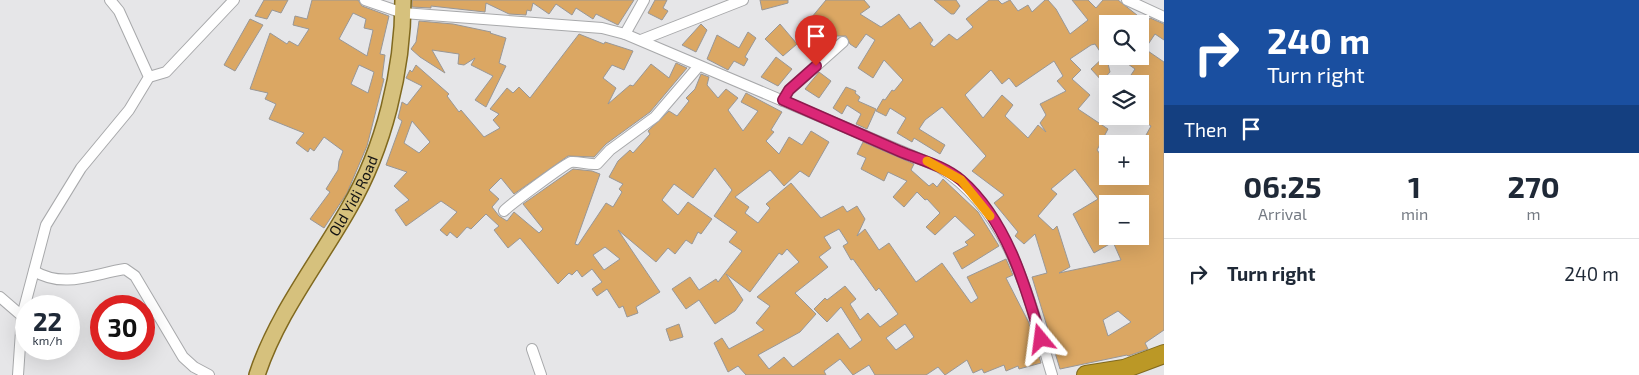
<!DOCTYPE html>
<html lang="en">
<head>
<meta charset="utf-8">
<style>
  body { margin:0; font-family:"Exo 2",sans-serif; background:#f6f6f7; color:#1f2937; height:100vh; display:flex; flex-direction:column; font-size:19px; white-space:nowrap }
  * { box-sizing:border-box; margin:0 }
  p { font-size:16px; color:#747a83 }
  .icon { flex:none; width:28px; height:28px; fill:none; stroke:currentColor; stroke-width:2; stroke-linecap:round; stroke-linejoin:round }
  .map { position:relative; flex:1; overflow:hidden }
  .panel { display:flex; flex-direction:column; background:#fff; width:475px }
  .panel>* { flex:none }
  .banner { background:#1a4fa0; color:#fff; overflow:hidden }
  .tools { position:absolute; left:1099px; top:15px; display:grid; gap:10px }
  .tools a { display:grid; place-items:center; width:50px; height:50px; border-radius:0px; background:#fff; box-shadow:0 5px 20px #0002; font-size:25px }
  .speed { position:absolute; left:15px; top:295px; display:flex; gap:10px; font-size:25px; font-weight:700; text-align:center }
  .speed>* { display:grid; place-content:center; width:65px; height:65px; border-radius:50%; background:#fff; box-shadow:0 5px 20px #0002; line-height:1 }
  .speed small { font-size:12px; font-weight:400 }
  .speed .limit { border:8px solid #d22; background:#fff; color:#111 }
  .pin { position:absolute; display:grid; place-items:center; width:42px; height:42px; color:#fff; margin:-51px -21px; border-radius:50% 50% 50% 0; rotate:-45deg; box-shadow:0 0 5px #0007 }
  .pin .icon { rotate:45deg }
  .me { position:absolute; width:55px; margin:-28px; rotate:344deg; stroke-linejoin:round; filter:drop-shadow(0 0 4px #0008) }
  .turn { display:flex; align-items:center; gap:18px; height:105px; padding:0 20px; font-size:22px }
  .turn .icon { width:65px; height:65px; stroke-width:2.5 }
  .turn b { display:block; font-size:35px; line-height:42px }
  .then { display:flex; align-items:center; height:48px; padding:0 20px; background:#0003; gap:10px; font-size:19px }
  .eta { display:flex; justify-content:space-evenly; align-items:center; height:85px; text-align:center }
  .eta b { font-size:30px; font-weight:700; line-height:35px }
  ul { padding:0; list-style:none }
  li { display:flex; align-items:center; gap:15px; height:70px; padding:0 20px; border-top:1px solid #e0e1e3 }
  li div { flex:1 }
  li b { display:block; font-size:19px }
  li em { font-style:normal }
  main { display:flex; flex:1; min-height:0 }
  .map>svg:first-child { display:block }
</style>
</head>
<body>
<main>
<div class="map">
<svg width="1164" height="375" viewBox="0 0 1164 375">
  <rect width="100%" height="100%" fill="#e6e6e8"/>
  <g fill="#dba763" stroke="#999796" fill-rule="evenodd">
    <polygon points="264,0 288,0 281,13 272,10 267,19 255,16"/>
    <path d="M312,0H358L362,6L389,16L380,54L385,55L382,78L384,79L367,146L347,193L324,228L310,219L330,192L326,189L338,170L339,161L343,151L324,137L314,151L310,148L308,152L296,143L304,133L269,119L276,104L265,99L268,93L250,89L270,33L287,44L289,41L298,46L309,29L293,25L295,16L307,19ZM353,13L366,19L364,28L373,30L367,56L339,39ZM359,65L374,72L368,93L351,84Z"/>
    <polygon points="412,0 634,0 618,25 596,14 593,19 576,8 572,15 556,4 549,14 533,3 531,11 527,10 526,15 509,14 486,3 485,12 431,6 431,8 412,7"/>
    <polygon points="655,0 667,0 663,8 668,11 662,20 648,13"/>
    <polygon points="760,0 788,0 788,3 762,10"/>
    <path d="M826,0H864L870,7L860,14L881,27L899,14L910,29L920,22L933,40L930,44L934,47L949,34L957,40L973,27L966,19L989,0H998L1002,4L1010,0L1018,11L1028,5L1032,12L1045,0H1048L1056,9L1070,34L1088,20L1072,0H1088L1096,8L1103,0H1118L1147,23L1150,18L1164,24V40L1155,34L1145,49L1164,62V330L1145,343L1148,349L1128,356L1127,355L1060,369L1032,277L1047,273L1035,234L1024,244L1015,236L1018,232L994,203L1004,195L972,171L986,156L942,107L925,120L919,129L945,145L940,154L914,138L912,142L897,133L906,118L890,108L886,116L876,111L883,99L885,100L892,90L894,91L903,80L884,60L873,78L858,68L875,40L866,34L856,48L850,44L846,36H837L831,41L815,29L806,42L797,35ZM1108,24H1146L1140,33V56H1133L1128,64L1135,69L1127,81L1131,84H1140V119L1151,126L1140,146V176H1108V164L1097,150L1108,129L1078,109L1090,95L1072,79L1081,70L1070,59L1091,45L1095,44L1101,53L1108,49V40L1105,36L1108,33ZM1054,61L1063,76L1057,81L1066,91L1040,104L1046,115L1040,123L1046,132L1038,125L1028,138L1005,116L1013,105L1002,95L983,118L965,95L991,70L1002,84L1009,78L1016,87ZM1075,169L1098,199L1073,214L1085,237L1094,253L1113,242L1121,260L1059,273L1070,267L1057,226L1053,230L1038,216L1057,194L1051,189ZM1108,204H1140V236H1108ZM1118,311L1131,322L1108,336L1103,320Z"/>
    <polygon points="934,0 956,0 960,6 954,14 951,14"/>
    <polygon points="250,19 263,25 235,71 224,65"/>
    <polygon points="419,21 453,24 491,32 490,33 506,38 499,63 506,66 486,107 475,100 493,76 471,65 475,58 464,65 458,64 459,54 432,50 445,73 420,57 411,49 416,42"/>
    <polygon points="701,24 707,30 696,52 682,45"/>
    <polygon points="780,24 797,44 783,56 765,39"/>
    <polygon points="748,32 756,38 745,57 748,59 744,66 734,61 728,70 707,59 717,35 739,48"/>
    <path d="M579,34L604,44L605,42L633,51L624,70L612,65L603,78L616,88L608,104L630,85L633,86L651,64L669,78L676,63L687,68L650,112L606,144L594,157L568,156L514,194L501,178L489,190L499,199L492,207L499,216L507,221L514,212L539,233L543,229L523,204L573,169L592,171L600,174L575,244L578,245L606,203L613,207L622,192L619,189L623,184L609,177L618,161L630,150L633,153L650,134L648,131L669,111L677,116L689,101L686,98L695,89L701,74L709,77L707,85L718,98L726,89L738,98L728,110L743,131L758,111L741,102L746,93L782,112L771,130L774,132L766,141L779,154L789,137L802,145L811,131L829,142L809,177L800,171L784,186L770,170L735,197L749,207L745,213L758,223L770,208L766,204L791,183L821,218L843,206L847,212L857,206L865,219L857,236L865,229L879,250L889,243L916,282L942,263L971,303L978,298L967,277L1006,259L1013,275L1006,278L1029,323L1041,363L1019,369L1018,366L1006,371L1004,365L984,373L982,369L973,373L967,360L945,375L938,367L926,375H875L869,365L853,375L840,359L824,371L826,375H746L738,366L728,372L714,343L722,338L729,349L764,330L756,323L770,306L757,297L799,262L787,249L782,255L779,253L750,292L726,274L743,300L735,311L715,324L699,300L686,309L672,289L690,277L699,290L716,279L718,282L742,251L729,242L737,232L714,216L732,190L715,168L693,198L674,184L662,200L678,215L688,202L712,219L701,234L698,232L692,244L686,240L675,254L668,248L656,262L618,230L660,292L636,307L638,313L627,317L623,306L619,308L607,289L597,296L592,289L602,282L592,269L582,277L577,270L572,275L569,273L558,284L520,238L508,248L494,230L499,226L486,214L471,229L467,227L457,238L450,232L447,236L440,230L457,212L441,201L406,226L395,210L409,200L394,186L407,172L386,165L402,121L398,118L402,102L407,105L422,86L406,78L410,70L412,72L416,65L449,94L447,96L459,112L461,110L484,137L500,128L493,120L499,114L490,109L507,88L513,93L519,87L530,98ZM412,121L430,142L419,153L404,143ZM839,229L848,243L843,246L851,260L853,259L876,291L879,288L898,314L880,327L868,313L860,320L850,304L856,299L845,286L827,300L825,298L814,309L827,322L841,307L862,340L850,349L838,333L793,367L784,357L769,369L758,355L800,332L816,314L795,293L828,267L819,257L831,248L824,237ZM605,247L620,259L604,270L593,255ZM905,324L914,337L896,350L886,338Z"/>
    <polygon points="1106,55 1110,72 1102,81 1091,69"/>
    <polygon points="776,57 792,69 778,86 761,77"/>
    <polygon points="819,72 831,81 819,98 805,89"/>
    <polygon points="846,87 856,91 855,93 860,97 858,101 876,109 867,129 856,124 861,114 847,105 842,114 833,108"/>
    <polygon points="863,142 914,164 911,170 929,186 933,183 937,187 943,179 978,212 999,246 962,269 953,253 968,245 965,242 975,235 955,216 935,235 926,227 940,213 927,199 925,200 917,192 904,207 893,197 907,181 888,172 884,181 861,169 866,158 857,154"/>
    <polygon points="679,324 683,337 670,341 666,329"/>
  </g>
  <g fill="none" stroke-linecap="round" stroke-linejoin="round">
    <defs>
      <g id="street">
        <path d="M365,0L403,13L602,28L625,34L939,167C1011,212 1029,299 1052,375"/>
        <polyline points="1127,0 1164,17"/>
        <polyline points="625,34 644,0"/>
        <polyline points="641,40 743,0"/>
        <polyline points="149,77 166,72 234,0"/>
        <polyline points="783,101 789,90 843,42"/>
        <path d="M504,211C508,206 565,164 571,162C578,161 588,165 597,164L610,150L655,117L698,67"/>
        <path d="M34,271C64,289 93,274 125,269L135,276L183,357L194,367L209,375"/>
        <polyline points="0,297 22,316"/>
        <polyline points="532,349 541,375"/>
        <polyline points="18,375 22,316 46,225 81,168 129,110 149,77 119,11 110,0"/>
      </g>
      <g id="primary">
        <path id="s1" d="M257,375C277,314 318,263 349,208C384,148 403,70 403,0"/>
      </g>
      <polyline id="highway" points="1086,375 1124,369 1164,354"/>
    </defs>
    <use href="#street" stroke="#a8a9ab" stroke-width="12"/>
    <use href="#primary" stroke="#80691f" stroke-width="18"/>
    <use href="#highway" stroke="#80691f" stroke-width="20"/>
    <use href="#street" stroke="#fff" stroke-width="10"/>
    <use href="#primary" stroke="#d6c17d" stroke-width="15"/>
    <use href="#highway" stroke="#bb9826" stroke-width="18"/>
  </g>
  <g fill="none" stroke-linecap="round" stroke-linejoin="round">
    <defs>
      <path id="route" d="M816,66L789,90L783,100C822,117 860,134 899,151C920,160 943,165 961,180C1006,219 1025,284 1041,339"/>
    </defs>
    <use href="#route" stroke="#8e194d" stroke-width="12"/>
    <use href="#route" stroke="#db2777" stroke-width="9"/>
    <polyline stroke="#f59e0b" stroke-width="9" points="927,161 961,180 990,216"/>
  </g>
  <g text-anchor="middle" stroke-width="4" stroke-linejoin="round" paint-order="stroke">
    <g font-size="15" fill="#131313" stroke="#f3f4f6">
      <text dy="5" stroke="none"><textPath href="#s1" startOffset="204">Old Yidi Road</textPath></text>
    </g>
  </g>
</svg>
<div class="tools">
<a><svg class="icon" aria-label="search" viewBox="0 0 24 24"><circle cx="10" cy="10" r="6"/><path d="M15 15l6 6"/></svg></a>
<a><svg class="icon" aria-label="layers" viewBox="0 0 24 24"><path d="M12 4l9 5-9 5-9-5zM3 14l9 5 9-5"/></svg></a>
<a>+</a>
<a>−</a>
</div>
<div class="speed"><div>22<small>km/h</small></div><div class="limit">30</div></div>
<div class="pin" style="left:816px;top:66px;background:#d93025"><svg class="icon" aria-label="arrive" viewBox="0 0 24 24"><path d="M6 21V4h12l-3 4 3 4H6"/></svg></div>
<svg class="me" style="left:1041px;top:339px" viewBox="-20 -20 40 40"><path d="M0-17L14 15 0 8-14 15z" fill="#db2777" stroke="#fff" stroke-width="4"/></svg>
</div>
<section class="panel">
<div class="banner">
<div class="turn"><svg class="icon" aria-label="right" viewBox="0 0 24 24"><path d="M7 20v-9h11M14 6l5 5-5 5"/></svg><div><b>240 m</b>Turn right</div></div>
<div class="then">Then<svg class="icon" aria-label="arrive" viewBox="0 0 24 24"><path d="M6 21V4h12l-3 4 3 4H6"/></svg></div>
</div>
<div class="eta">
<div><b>06:25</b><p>Arrival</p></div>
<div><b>1</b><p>min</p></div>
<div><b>270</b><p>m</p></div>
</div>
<ul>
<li><svg class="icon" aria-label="right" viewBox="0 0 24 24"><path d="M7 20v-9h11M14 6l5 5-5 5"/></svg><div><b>Turn right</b></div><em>240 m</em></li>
</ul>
</section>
</main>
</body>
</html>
